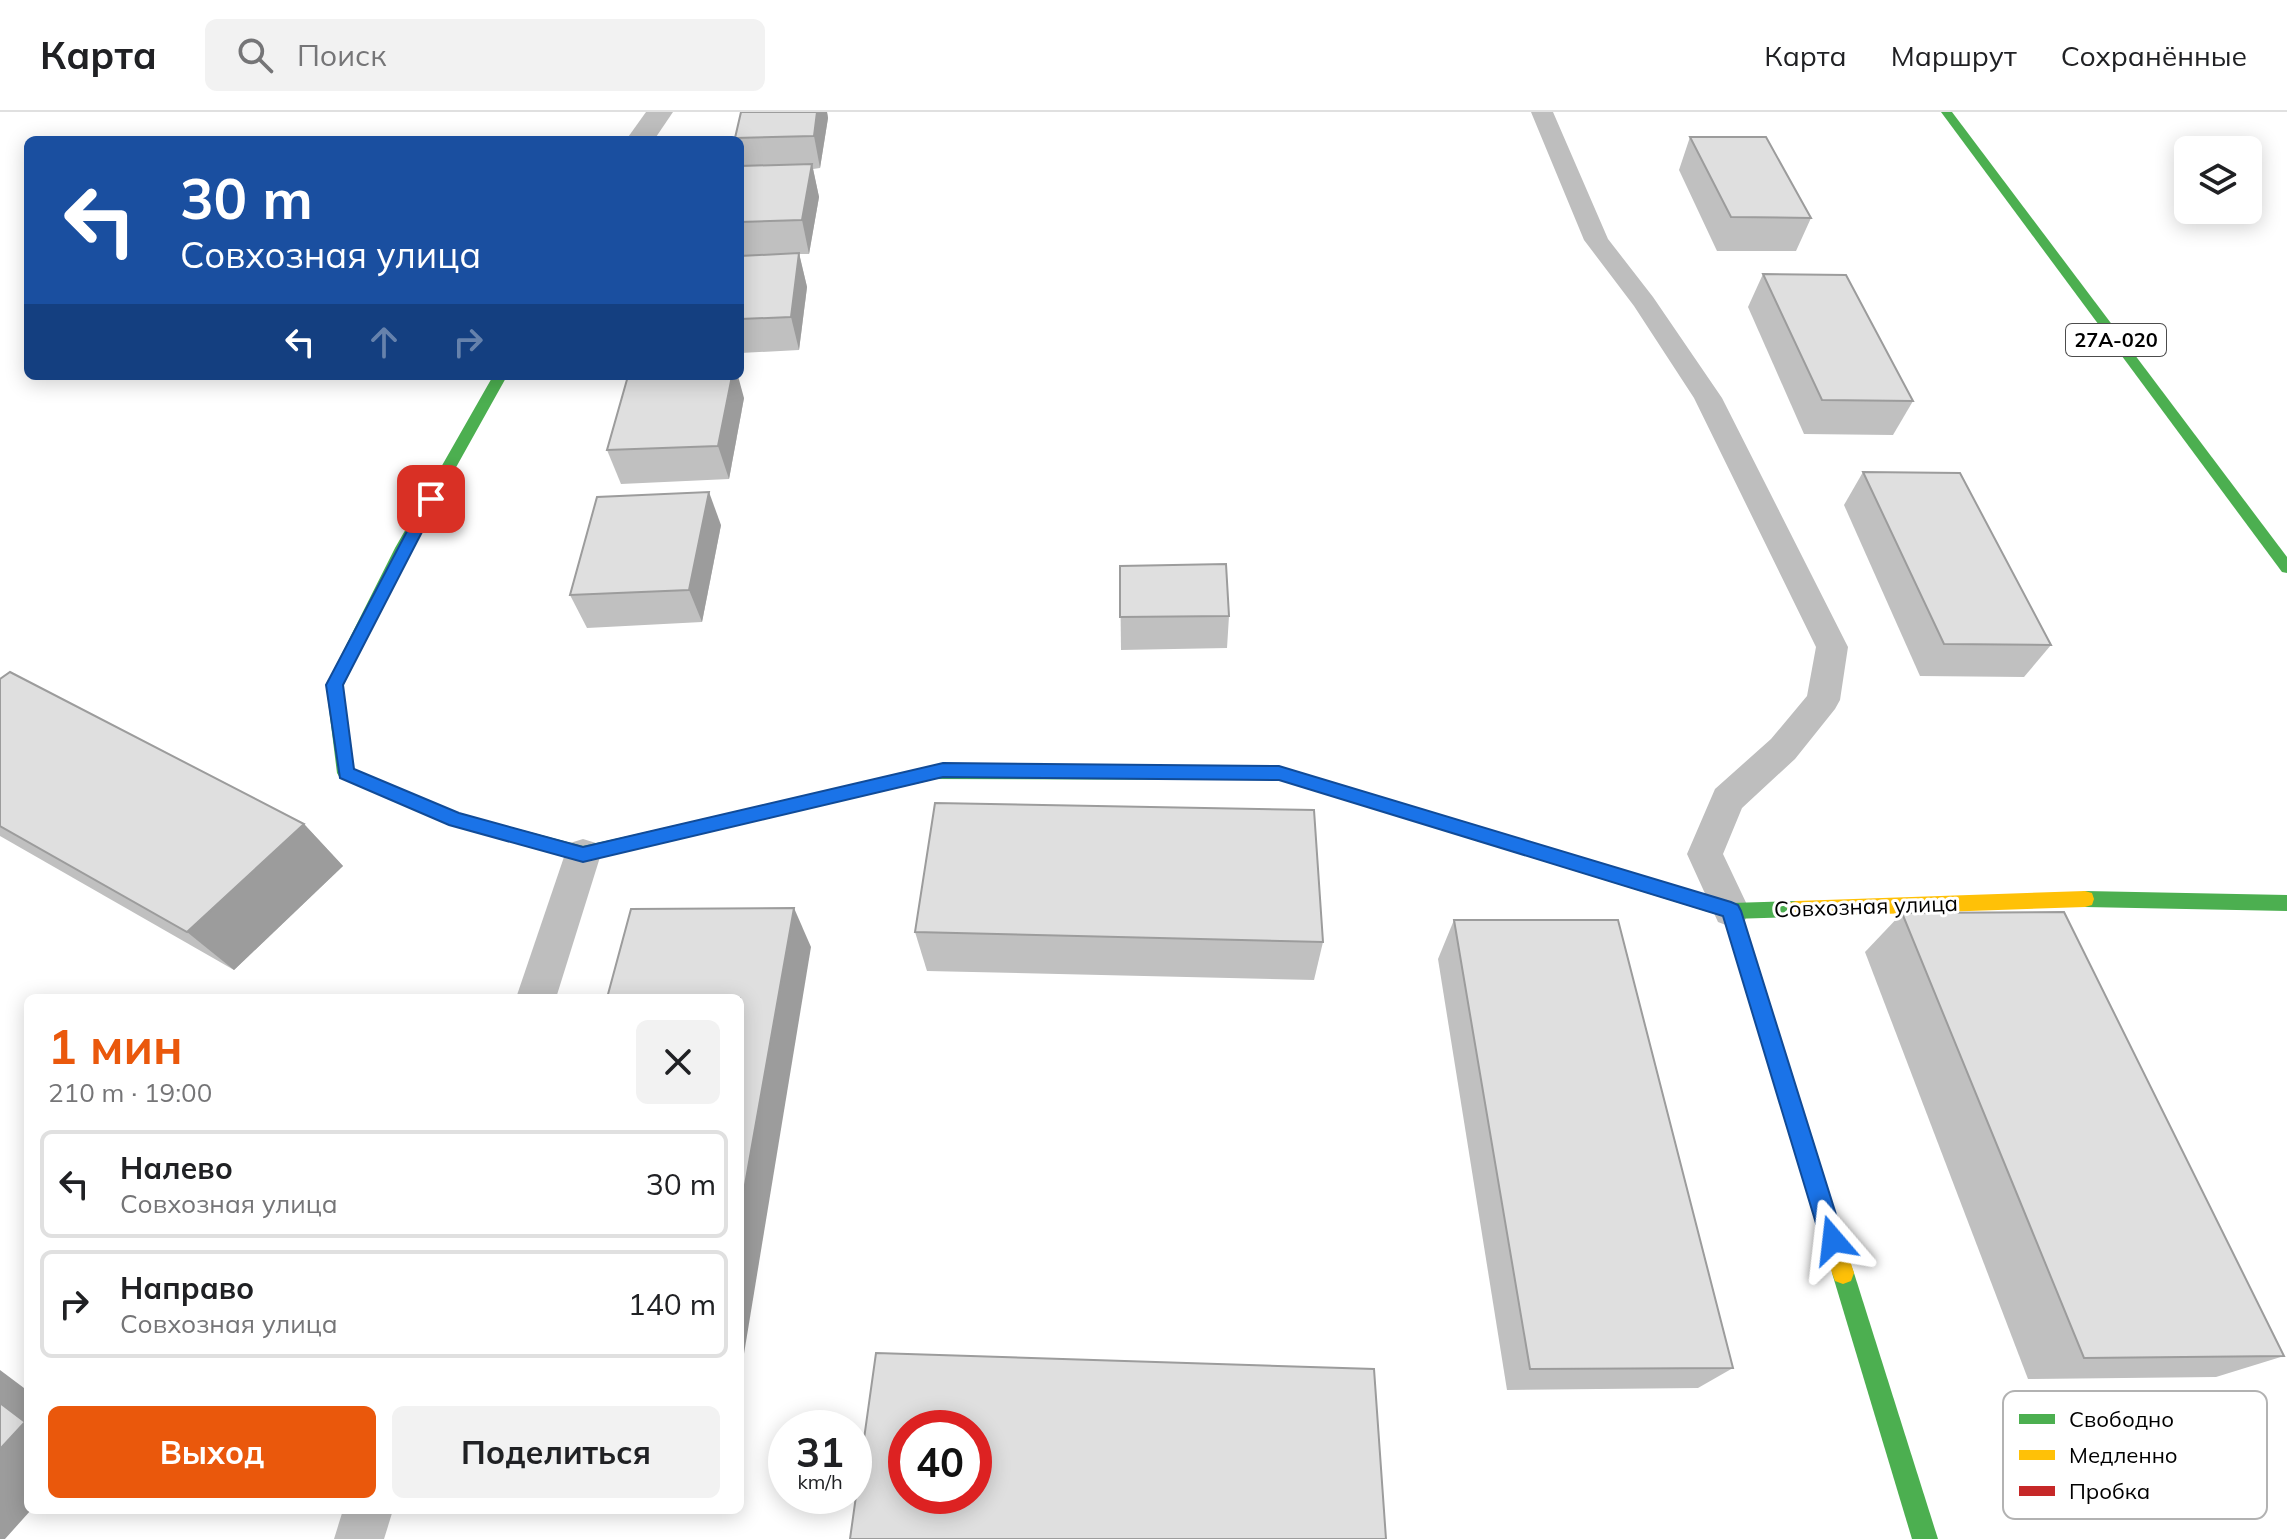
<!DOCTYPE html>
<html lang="ru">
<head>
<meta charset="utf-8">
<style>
  body { margin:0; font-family:Mulish,sans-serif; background:#f2f2f2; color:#202124; height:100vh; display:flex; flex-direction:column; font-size:30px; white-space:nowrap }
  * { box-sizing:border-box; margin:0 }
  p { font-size:26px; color:#757577 }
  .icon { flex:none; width:44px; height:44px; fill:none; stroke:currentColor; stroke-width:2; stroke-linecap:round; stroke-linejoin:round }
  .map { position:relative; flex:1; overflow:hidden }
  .details { position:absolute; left:24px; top:882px; width:720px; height:520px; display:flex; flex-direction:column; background:#fff; border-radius:12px; box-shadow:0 4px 20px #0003 }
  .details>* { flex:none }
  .top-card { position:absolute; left:24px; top:24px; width:720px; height:244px; border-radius:12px; box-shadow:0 4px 20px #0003; background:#1a4fa0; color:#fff; overflow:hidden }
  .buttons { position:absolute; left:2174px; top:24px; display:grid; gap:16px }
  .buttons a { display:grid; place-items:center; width:88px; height:88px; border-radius:12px; background:#fff; box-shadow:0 4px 20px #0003; font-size:40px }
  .speed { position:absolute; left:768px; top:1298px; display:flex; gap:16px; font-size:40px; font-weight:700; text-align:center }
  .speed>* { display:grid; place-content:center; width:104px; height:104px; border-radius:50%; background:#fff; box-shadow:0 4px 20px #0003; line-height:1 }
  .speed small { font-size:20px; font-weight:400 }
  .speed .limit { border:12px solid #d22; background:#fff; color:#111 }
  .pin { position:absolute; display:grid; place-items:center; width:68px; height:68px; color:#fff; margin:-34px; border-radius:16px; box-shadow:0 4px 12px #0006 }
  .me { position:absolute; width:88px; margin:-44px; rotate:343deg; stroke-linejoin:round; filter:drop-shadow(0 0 6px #0008) }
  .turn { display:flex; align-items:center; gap:28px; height:168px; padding:0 24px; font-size:36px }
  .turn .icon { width:104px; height:104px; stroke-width:2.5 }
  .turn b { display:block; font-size:56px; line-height:68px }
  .lanes { display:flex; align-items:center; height:76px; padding:0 24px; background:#0003; justify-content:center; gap:40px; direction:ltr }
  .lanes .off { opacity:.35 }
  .round { display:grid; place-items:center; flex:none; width:84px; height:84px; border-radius:12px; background:#f2f2f2 }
  .summary { display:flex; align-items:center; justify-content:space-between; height:136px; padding:0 24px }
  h1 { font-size:48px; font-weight:700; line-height:60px; color:#ea580c }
  .primary-button { display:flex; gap:16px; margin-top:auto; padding:16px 24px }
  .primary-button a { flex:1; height:92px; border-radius:12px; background:#ea580c; color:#fff; font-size:32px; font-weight:700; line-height:92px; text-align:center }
  .primary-button a+a { background:#f2f2f2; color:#202124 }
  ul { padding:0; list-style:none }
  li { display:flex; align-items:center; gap:24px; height:108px; margin:0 16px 12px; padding:0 8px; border:4px solid #e0e0e0; border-radius:12px }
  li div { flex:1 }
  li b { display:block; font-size:30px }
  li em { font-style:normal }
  header { display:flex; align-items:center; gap:48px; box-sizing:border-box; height:112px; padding:0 40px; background:#fff; border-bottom:2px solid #e0e0e0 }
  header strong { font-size:38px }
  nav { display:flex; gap:44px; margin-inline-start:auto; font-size:28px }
  .search { width:560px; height:72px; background:#f2f2f2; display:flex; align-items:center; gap:20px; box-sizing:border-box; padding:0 28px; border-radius:12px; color:#757577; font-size:30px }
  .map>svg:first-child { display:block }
</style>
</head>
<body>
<header>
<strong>Карта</strong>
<div class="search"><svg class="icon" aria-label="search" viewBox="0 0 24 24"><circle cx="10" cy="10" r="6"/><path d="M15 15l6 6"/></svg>Поиск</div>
<nav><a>Карта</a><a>Маршрут</a><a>Сохранённые</a></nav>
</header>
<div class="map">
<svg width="2287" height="1427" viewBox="0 0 2287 1427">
  <rect width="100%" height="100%" fill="#fff"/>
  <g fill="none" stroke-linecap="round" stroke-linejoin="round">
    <g fill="#bebebe" fill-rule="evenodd">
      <polygon points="1531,0 1553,0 1608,127 1653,185 1722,286 1848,535 1840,588 1835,597 1795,647 1742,696 1723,742 1750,799 1744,810 1731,815 1718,810 1687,742 1715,677 1771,627 1807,584 1816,535 1694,286 1634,194 1584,128"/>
      <polygon points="583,727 596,731 601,742 556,886 516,886 565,742 570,731"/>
      <polygon points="343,1398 393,1398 384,1427 334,1427"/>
    </g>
    <polygon fill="#bebebe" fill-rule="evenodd" points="646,0 673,0 654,28 626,28"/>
    <g fill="#4caf50" fill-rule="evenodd">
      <polygon points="1941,0 1952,0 2287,445 2287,461 2282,460"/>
      <polygon points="493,264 507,264 411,436 342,573 354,657 458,701 583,734 637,722 643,724 646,729 643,734 637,736 583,750 449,712 340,666 337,661 326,573 395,436"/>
      <polygon points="943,651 1279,654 1731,791 1796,789 1803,791 1805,797 1803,803 1796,805 1731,807 1279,668 922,667 919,662 922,657"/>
      <polygon points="2085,779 2287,783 2287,799 2085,795 2078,793 2076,787 2078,781"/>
      <polygon points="1843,1150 1851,1153 1854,1161 1938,1427 1912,1427 1832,1161 1835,1153"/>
    </g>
    <g fill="#ffc107" fill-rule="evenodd">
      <polygon points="2085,779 2092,781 2094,787 2092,793 2085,795 1796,805 1789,803 1787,797 1789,791 1796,789"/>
      <polygon points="1731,791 1738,793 1740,799 1854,1161 1851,1169 1843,1172 1835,1169 1832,1161 1722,799 1724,793"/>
    </g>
    <polygon fill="#c62828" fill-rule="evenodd" points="928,655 934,657 937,662 934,667 928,669 637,736 631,734 628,729 631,724 637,722"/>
  </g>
  <g fill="#c0c0c0">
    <polygon points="741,0 827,0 828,6 820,56 813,57 819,85 809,142 799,142 807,175 799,238 740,241 740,54 742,54 740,47 740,28 735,28 735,26"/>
    <polygon points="1690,25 1811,106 1796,139 1717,139 1679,58"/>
    <polygon points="1763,162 1913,289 1893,323 1804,322 1748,195"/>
    <polygon points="744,286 729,367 621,372 607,338"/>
    <polygon points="1863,360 2051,533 2024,565 1920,564 1844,393"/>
    <polygon points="721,413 702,510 587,516 570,483"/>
    <polygon points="1120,454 1229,504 1227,536 1121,538"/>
    <polygon points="0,567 304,712 343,754 234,858 0,724"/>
    <polygon points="1902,801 2284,1244 2216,1265 2028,1267 1865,840"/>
    <polygon points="1454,808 1733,1256 1698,1276 1507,1278 1438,847"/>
    <polygon points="915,820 1323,830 1314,868 927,859"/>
  </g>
  <g fill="#9c9c9c">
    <polygon points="817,0 827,0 828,6 820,56 814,24"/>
    <polygon points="812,52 819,85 809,142 802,108"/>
    <polygon points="799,141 807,175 799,238 791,205"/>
    <polygon points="732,264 738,264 744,286 729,367 718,334"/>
    <polygon points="709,380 721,413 702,510 689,478"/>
    <polygon points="304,712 343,754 234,858 187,820"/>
    <polygon points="794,796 811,835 741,1260 740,1259 740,1101"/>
    <polygon points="0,1258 28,1279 28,1398 31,1398 5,1427 0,1427"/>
  </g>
  <g fill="#dfdfdf" stroke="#9c9c9c" stroke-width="2" fill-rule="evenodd">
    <polygon points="741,0 817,0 814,24 735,26"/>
    <polygon points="1690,25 1766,25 1811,106 1731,105"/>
    <polygon points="812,52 802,108 740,110 740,54"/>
    <polygon points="799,141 791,205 740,207 740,144"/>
    <polygon points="1763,162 1846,163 1913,289 1822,288"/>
    <polygon points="628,264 732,264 718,334 607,338"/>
    <polygon points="1863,360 1960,361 2051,533 1944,532"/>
    <polygon points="709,380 689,478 570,483 597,385"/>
    <polygon points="1226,452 1229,504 1120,505 1120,454"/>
    <polygon points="10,560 304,712 187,820 0,714 0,567"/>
    <polygon points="935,691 1314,698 1323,830 915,820"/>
    <polygon points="794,796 740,1101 740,886 607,886 631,797"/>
    <polygon points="2064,800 2284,1244 2084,1246 1902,801"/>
    <polygon points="1454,808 1618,808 1733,1256 1530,1257"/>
    <path d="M876,1241L1374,1257L1386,1427H850ZM906,1316H974V1384H906Z"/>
    <polygon points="0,1291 25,1310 0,1337"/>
  </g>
  <polygon fill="#1a73e8" stroke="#114b97" stroke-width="2" points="431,382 439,387 343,573 354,657 459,701 583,735 943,651 1279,654 1731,790 1738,793 1741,799 1844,1128 1841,1136 1833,1139 1825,1136 1821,1128 1723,804 1279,668 943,665 583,750 449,713 340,666 326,573 424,387"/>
  <g text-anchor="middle" stroke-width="6" stroke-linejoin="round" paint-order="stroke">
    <rect fill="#fff" stroke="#4c4c4c" stroke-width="2" x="2066" y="212" width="100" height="32" rx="6"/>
    <g font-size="20" font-weight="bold" fill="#000">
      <text x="2116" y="235">27А-020</text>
    </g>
    <g font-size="22" fill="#000" stroke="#fff">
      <text transform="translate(1866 794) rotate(-2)" y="8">Совхозная улица</text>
    </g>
  </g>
  <rect x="2003" y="1279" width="264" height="128" rx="12" fill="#fff" stroke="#b2b2b2" stroke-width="2"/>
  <rect x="2019" y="1302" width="36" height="10" fill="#4caf50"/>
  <rect x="2019" y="1338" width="36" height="10" fill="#ffc107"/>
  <rect x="2019" y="1374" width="36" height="10" fill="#c62828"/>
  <g font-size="22" fill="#000">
    <text x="2069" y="1315">Свободно</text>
    <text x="2069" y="1351">Медленно</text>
    <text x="2069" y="1387">Пробка</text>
  </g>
</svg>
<div class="buttons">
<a><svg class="icon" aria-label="layers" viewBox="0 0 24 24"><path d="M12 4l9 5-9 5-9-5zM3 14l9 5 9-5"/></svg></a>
</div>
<div class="speed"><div>31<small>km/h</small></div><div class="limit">40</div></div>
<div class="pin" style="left:431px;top:387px;background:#d93025"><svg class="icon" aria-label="arrive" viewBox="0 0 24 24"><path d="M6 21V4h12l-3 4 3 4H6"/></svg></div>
<svg class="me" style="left:1833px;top:1128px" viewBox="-20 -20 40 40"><path d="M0-17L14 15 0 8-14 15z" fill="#1a73e8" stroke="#fff" stroke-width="4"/></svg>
<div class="top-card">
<div class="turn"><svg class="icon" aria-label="left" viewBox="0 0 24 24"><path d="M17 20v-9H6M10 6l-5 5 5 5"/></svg><div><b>30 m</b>Совхозная улица</div></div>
<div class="lanes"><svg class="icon" aria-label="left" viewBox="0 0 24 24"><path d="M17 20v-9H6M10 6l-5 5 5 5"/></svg><svg class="icon off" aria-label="ahead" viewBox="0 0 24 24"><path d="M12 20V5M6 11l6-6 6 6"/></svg><svg class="icon off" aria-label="right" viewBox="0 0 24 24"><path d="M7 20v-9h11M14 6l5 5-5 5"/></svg></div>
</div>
<section class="details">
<div class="summary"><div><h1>1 мин</h1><p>210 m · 19:00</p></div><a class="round"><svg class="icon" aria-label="close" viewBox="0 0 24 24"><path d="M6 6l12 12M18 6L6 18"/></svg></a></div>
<ul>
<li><svg class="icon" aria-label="left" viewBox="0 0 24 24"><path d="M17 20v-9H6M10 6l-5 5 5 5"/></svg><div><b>Налево</b><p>Совхозная улица</p></div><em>30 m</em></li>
<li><svg class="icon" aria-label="right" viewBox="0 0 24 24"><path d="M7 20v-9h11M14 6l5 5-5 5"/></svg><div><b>Направо</b><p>Совхозная улица</p></div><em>140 m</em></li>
</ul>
<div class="primary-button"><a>Выход</a><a>Поделиться</a></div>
</section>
</div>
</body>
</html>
